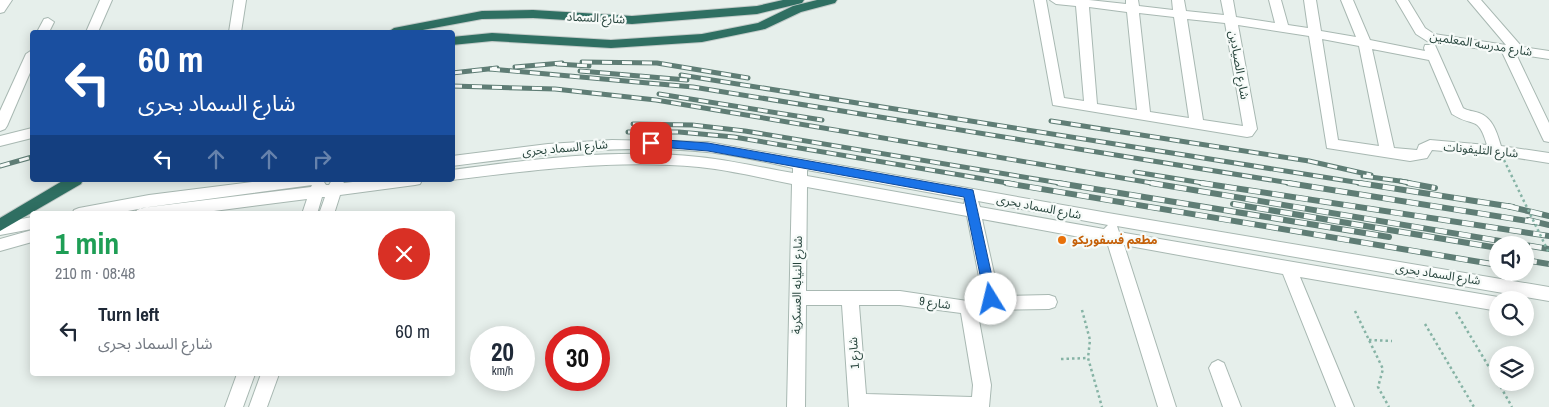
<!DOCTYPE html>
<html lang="en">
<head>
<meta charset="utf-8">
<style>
  body { margin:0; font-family:"Archivo Narrow","Noto Sans Arabic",sans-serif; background:#f6f6f7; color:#1f2937; height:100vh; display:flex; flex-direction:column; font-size:19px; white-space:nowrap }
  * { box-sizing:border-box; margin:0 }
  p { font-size:16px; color:#747a83 }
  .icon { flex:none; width:28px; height:28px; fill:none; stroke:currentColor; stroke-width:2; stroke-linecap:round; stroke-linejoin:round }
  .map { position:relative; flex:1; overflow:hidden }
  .details { position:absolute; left:30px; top:211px; width:425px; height:165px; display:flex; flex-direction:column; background:#fff; border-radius:5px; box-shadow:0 2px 12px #0003 }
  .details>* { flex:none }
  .guide { position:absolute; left:30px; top:30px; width:425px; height:152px; border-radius:5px; box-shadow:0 2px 12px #0003; background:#1a4fa0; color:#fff; overflow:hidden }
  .fabs { position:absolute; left:1489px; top:236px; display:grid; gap:10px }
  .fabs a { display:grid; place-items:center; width:45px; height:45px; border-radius:50%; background:#fff; box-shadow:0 2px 12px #0003; font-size:25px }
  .speed { position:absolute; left:470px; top:326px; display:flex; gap:10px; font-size:25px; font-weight:700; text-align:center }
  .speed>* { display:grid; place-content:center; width:65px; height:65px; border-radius:50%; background:#fff; box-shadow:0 2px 12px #0003; line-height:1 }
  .speed small { font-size:12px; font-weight:400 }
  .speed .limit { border:8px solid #d22; background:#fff; color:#111 }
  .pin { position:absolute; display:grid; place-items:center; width:42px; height:42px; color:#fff; margin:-21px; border-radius:10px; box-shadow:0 2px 8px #0006 }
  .me { position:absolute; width:55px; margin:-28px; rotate:351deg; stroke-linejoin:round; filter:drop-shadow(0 0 4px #0008) }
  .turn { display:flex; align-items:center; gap:18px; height:105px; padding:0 25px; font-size:22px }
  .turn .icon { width:65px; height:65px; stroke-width:2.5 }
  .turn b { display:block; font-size:35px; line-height:42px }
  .lanes { display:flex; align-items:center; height:48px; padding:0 25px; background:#0003; justify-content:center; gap:25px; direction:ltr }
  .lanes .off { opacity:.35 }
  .round { display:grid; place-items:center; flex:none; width:52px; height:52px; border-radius:26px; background:#f6f6f7 }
  .head { display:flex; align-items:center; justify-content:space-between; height:85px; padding:0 25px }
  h1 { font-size:30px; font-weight:700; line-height:38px; color:#1e9e55 }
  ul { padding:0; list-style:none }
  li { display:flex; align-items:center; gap:15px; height:70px; padding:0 25px }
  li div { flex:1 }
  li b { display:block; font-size:19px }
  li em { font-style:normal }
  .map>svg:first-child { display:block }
</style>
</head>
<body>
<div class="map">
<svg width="1549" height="407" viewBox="0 0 1549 407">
  <rect width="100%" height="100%" fill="#e6efeb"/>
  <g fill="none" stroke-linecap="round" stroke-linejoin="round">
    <defs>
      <g id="minor">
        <polygon points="0,0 12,0 4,12 0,13"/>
        <polygon points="100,0 112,0 98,32 86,32"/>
        <polygon points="234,0 246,0 241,32 229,32"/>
        <path d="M1034,0H1046L1064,98L1084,101L1076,6L1056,4L1050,0H1089L1126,4V0H1138L1139,6L1173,10L1172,0H1184L1186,11L1224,15L1221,0H1233L1236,17L1275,23L1269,0H1281L1288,25L1308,28L1304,0H1316L1321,31L1356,37L1341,0H1353L1370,40L1425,51L1424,48L1425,45H1435L1463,108C1468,111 1473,111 1479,113C1493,118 1497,133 1501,146L1549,153V163L1511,157L1432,150L1427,158L1410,161L1327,148L1309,36L1238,25L1257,129L1252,136L1247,137L1053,105ZM1089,7L1127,12L1137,110L1097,104ZM1139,13L1174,17L1189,118L1150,112ZM1187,19L1225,23L1243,126L1203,120ZM1322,39L1359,46L1379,146L1338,140ZM1372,49L1429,60L1452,114C1473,128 1478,114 1487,145L1430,140L1419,145L1417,150L1394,148Z"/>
        <polygon points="1396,0 1408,0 1425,28 1434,34 1506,45 1468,0 1481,0 1522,47 1549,51 1549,59 1516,54 1549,123 1549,142 1544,141 1542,137 1502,52 1427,41 1416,34"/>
        <polygon points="48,18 54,22 49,32 37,32 44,19"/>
        <polygon points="32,50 32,68 7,126 5,129 0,131 0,111 26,54"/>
        <polygon points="32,128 32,138 0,146 0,136"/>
        <path d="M612,140L708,142L1108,213L1549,287V301L1117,226L1119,232L1498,297L1504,300H1498V311L1300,277L1354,407H1336L1283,274L1124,245L1176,407H1158L1107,242L982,219L999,296L1049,295L1055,297L1057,302L1055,307L1049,309L992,310L978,315L991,385L989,407H849L842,305H806L805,407H787L792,184C761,178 730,170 699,167C616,159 534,170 452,180H451H452V170C534,159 617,148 699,157C730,160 762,168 793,173V168C765,162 736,155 707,152C623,143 536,155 452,166V156L548,144ZM807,170L965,199L964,204L807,176ZM807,187L967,216L983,297L980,300L974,302L900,291H806ZM978,201L1108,225L1104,229L980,207ZM859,305H900L961,313L973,385L972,397L866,394Z"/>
        <polygon points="268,180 318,180 324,182 326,185 329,185 332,180 342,180 344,183 370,180 422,180 420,184 415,185 340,195 334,214 319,214 325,197 322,197 317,214 302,214 307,199 191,214 135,214 137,210 142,208 311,187 312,185 149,207 112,214 72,214 74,210 79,208 149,195"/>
        <polygon points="32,217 32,229 0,235 0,223"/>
        <polygon points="32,230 32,242 0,251 0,239"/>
        <polygon points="1218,360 1224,363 1241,407 1223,407 1209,368 1212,363"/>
        <polygon points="237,374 255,374 243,407 225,407"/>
        <polygon points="261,374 279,374 267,407 249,407"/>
      </g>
      <g id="highway">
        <polygon points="783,0 804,0 802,3 757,14 632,24 533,18 482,19 412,32 388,32 394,28 482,11 533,10 632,16 757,6"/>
        <polygon points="817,0 837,0 835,3 801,12 765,29 702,42 611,48 492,41 452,45 452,37 492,33 611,40 702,34 758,23 793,6"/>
        <polygon points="64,180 83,180 81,184 0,231 0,218"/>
      </g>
    </defs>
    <use href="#minor" stroke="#a8b8b2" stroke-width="2"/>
    <use href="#highway" stroke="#c2cac8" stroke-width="2"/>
    <g stroke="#86b3a5" stroke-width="2.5" stroke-dasharray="2.5 3" stroke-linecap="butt">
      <polyline points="1082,310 1090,340 1088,358 1102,407"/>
      <polyline points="1355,311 1383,369 1378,387 1389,407"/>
      <polyline points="1456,312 1498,382"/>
      <polyline points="1425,324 1474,407"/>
      <polyline points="1369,340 1392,341"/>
      <polyline points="1061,359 1088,358"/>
      <polyline points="1498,382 1512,407"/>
    </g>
    <use href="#minor" fill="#fff" fill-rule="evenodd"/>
    <use href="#highway" fill="#2f6f62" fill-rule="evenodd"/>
    <defs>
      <g id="rail-far1">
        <polyline points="582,62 657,63 748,78"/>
        <polyline points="557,64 589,66"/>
        <polyline points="515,67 562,63"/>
        <polyline points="490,69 693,87 1296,184"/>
        <polyline points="580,71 687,80"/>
        <polyline points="452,73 497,68"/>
        <polyline points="681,75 1367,184"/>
        <polyline points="452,86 555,89 656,100 1158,184"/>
        <polyline points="659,94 822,120"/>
        <polyline points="1051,121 1309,161 1371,175"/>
        <polyline points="633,124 692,125 745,131 1066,184"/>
        <polyline points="628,132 679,132 734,137 1014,184"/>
        <polyline points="0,166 32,157"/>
        <polyline points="1135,172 1209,184"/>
        <polyline points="1363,176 1407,182"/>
        <polyline points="1400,181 1414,184"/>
      </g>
      <g id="rail">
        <polyline points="1006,183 1498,265"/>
        <polyline points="1058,183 1389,237"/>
        <polyline points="1151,183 1549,249"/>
        <polyline points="1201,183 1549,236"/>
        <polyline points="1288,183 1534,222"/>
        <polyline points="1359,183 1513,207"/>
        <polyline points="1408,183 1435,188"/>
        <polyline points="1233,204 1498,248"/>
        <polyline points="1507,206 1549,216"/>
        <polyline points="1528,220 1549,225"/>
        <polyline points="1525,260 1549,264"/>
      </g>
    </defs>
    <use href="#rail-far1" stroke="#5f7d75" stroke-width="5"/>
    <use href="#rail" stroke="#5f7d75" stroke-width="6"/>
    <use href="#rail-far1" stroke="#f7fbf9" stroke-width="3" stroke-dasharray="10" stroke-linecap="butt"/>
    <use href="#rail" stroke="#f7fbf9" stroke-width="4.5" stroke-dasharray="12" stroke-linecap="butt"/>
    <polyline stroke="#86b3a5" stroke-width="2.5" stroke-dasharray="2.5 3" stroke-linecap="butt" points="1504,160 1549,253"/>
  </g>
  <polygon fill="#1a73e8" stroke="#114b97" points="651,139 708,143 973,190 997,299 996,302 991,304 987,302 985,299 964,197 708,151 647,146 646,143 647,140"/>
  <circle fill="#e8710a" stroke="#f7fbf9" stroke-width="2" cx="1062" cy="240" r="5"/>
  <g text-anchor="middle" stroke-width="4.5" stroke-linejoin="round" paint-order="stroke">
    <g font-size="12" fill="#24423a" stroke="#f7fbf9">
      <text transform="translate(596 18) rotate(3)" y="4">شارع السماد</text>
      <text transform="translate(1481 44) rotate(9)" y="4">شارع مدرسه المعلمين</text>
      <text transform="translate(1239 65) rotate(80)" y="4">شارع الصيادين</text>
      <text transform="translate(565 148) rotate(-5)" y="4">شارع السماد بحرى</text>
      <text transform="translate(1481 150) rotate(5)" y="4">شارع التليفونات</text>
      <text transform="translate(1039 207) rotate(11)" y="4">شارع السماد بحرى</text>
      <text transform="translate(1438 274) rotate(9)" y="4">شارع السماد بحرى</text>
      <text transform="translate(797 285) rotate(-89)" y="4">شارع النيابه العسكرية</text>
      <text transform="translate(935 303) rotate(8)" y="4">شارع 9</text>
      <text transform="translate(854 353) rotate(-94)" y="4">شارع 1</text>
    </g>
    <g font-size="12" font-weight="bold" fill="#c56008" stroke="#f7fbf9" text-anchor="start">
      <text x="1072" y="244">مطعم فسفوريكو</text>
    </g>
  </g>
</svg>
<div class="fabs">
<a><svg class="icon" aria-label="sound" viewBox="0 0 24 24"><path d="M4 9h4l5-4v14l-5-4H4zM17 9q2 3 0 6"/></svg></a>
<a><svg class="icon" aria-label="search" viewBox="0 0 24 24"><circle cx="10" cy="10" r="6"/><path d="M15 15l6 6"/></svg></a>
<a><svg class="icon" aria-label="layers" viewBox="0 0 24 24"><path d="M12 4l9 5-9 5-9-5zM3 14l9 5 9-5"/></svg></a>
</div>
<div class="speed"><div>20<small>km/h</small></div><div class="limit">30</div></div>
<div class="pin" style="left:651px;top:143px;background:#d93025"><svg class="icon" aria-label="arrive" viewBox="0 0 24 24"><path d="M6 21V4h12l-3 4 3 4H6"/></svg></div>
<svg class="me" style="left:991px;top:299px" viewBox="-20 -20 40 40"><circle r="19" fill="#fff"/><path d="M0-13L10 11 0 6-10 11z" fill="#1a73e8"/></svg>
<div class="guide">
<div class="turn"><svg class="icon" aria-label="left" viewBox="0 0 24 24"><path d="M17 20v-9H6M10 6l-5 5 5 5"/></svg><div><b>60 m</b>شارع السماد بحرى</div></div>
<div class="lanes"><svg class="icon" aria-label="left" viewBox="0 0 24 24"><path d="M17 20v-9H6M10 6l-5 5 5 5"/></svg><svg class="icon off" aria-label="ahead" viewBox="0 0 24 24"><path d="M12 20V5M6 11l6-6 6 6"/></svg><svg class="icon off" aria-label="ahead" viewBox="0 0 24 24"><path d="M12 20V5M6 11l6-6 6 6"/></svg><svg class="icon off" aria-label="right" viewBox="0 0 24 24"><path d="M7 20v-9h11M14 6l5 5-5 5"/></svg></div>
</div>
<section class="details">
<div class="head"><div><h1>1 min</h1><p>210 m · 08:48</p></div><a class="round" style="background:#d93025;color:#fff"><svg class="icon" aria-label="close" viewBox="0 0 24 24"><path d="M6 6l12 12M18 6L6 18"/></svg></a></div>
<ul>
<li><svg class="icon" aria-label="left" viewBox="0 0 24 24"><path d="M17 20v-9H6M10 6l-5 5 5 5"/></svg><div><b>Turn left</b><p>شارع السماد بحرى</p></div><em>60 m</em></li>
</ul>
</section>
</div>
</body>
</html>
